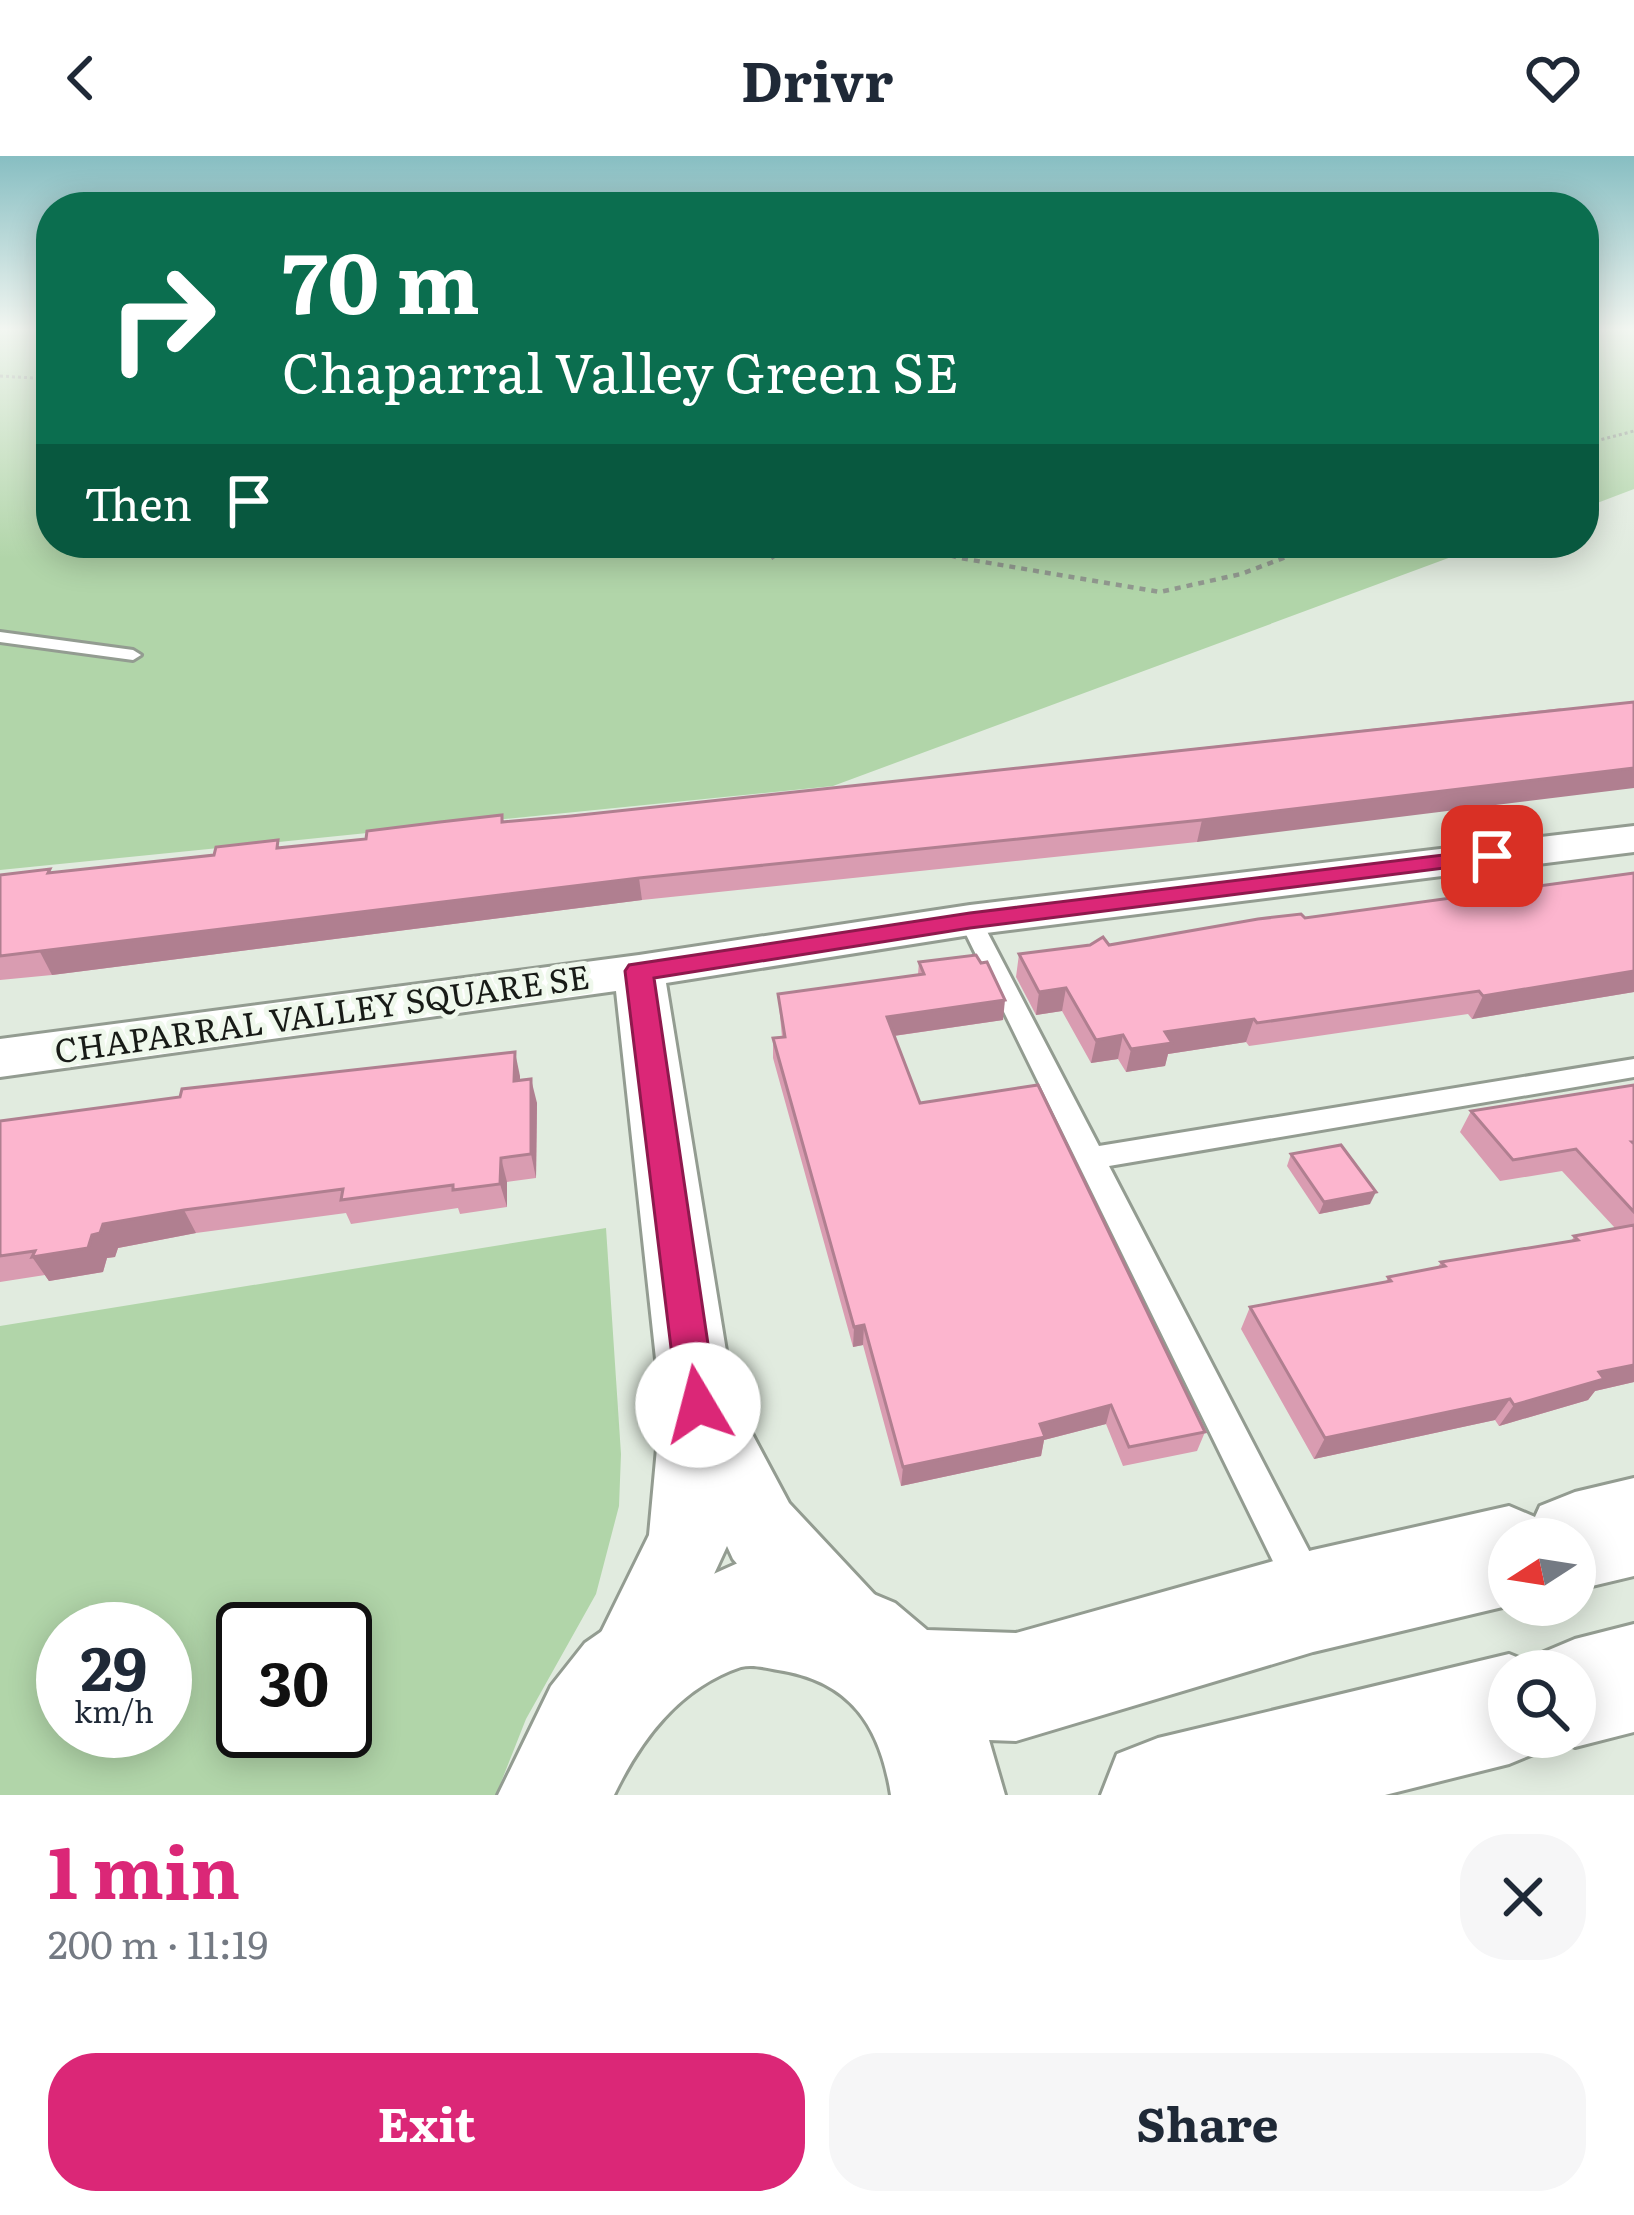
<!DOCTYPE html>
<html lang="en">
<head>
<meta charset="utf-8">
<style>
  body { margin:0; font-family:Literata,serif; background:#f6f6f7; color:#1f2937; height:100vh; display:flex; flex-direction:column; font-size:45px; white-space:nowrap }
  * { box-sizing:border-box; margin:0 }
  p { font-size:39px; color:#747a83 }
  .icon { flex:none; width:66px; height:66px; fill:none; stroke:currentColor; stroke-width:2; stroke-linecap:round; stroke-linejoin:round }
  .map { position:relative; height:1639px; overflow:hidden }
  .drawer { display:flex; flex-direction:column; background:#fff; flex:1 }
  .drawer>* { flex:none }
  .top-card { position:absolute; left:36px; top:36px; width:1563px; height:366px; border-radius:48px; box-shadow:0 6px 30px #0003; background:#0b6e4f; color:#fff; overflow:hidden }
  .needle { width:78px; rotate:258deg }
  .fabs { position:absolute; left:1488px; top:1362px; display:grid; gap:24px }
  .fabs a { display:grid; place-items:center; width:108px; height:108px; border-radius:50%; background:#fff; box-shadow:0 6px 30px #0003; font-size:60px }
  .speed { position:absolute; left:36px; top:1446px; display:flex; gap:24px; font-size:60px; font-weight:700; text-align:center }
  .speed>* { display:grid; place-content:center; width:156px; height:156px; border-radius:50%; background:#fff; box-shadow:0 6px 30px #0003; line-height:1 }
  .speed small { font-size:30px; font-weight:400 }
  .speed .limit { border:6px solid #111; border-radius:18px; background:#fff; color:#111 }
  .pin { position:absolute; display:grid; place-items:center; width:102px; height:102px; color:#fff; margin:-51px; border-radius:24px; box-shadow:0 6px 18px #0006 }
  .me { position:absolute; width:132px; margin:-66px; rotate:352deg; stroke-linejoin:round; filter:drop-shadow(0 0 9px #0008) }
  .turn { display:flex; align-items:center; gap:42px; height:252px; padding:0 48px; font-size:54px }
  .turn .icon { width:156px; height:156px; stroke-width:2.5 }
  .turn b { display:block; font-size:84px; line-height:102px }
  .then { display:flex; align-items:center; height:114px; padding:0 48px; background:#0003; gap:24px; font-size:45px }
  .round { display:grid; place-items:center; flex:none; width:126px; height:126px; border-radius:48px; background:#f6f6f7 }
  .summary { display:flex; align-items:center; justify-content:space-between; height:204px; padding:0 48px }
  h1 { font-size:72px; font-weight:700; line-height:90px; color:#db2777 }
  .action { display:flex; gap:24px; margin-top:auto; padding:24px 48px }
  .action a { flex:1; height:138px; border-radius:48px; background:#db2777; color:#fff; font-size:48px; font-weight:700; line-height:138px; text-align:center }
  .action a+a { background:#f6f6f7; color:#1f2937 }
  header { display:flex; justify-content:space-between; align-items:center; height:156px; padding:0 48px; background:#fff; font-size:54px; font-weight:700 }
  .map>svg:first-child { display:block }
</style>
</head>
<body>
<header><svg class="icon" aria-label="back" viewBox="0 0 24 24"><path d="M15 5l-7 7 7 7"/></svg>Drivr<svg class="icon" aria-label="heart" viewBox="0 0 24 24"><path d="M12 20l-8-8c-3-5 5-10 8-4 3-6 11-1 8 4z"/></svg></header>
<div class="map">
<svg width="1634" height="1639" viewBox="0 0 1634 1639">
  <rect width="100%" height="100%" fill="#e1ebdf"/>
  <g fill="#b1d5a9" fill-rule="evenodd">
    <polygon points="0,174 51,174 51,387 1489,387 833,630 0,714"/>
    <polygon points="1584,174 1634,174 1634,333 1584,352"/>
    <path d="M606,1072L621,1298L619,1350L596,1438L526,1563L496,1639H0V1170ZM63,1473H165V1575H63ZM345,1473V1575H243V1473Z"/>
  </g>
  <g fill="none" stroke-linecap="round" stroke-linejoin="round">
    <defs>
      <g id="service">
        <polygon points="0,476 133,494 141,499 133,504 0,486"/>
        <polygon points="970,757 981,764 1099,990 1634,903 1634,921 1109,1010 1318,1412 1323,1426 1318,1440 1304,1445 1290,1440 959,764"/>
      </g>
      <polygon id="minor" points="1634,670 1634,696 970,779 666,827 734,1244 789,1347 875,1439 887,1469 875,1499 845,1511 815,1499 733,1403 727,1390 660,1535 630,1548 600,1535 587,1505 649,1379 661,1249 616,835 0,921 0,883 639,799 970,749"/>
      <g id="tertiary">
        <path d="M1634,1322V1420L1575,1434V1383H1509L1511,1449L1313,1496L1016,1585L989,1584L1005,1639H891C880,1569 850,1525 778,1514C766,1512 753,1508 741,1511C679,1532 641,1583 614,1639H498L551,1530L585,1487L631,1455L738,1407L835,1422L895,1447L927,1474L1016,1477L1313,1394L1509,1350L1535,1361L1540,1350L1575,1336Z"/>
        <path d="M1634,1468V1576L1575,1591L1552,1582L1548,1592L1509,1608L1385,1639H1101L1117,1598L1158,1582L1509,1498L1533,1508L1537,1499L1575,1483ZM1509,1515H1575V1581H1509Z"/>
      </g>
    </defs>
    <use href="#service" stroke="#939c91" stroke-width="6"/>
    <use href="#minor" stroke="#939c91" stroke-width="6"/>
    <use href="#tertiary" stroke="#939c91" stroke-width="6"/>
    <g stroke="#929990" stroke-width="3" stroke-dasharray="3 3" stroke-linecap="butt">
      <polyline points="0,220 51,223"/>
      <polyline points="1584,288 1634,275"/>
    </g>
    <g stroke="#929990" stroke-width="4.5" stroke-dasharray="6 6" stroke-linecap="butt">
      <polyline points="904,387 960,402 1160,436 1241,418 1323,387"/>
      <polyline points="771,402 794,387"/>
    </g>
    <use href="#service" fill="#fff" fill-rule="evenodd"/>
    <use href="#minor" fill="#fff" fill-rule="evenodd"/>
    <use href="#tertiary" fill="#fff" fill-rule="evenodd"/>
  </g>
  <g fill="#d99cb1">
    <polygon points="619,387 658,387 639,394"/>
    <polygon points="1563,552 1197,686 642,744 52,819 0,824 0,719 52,716 366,683 502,659 503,666 571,660"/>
    <polygon points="1634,717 1634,836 1472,863 1468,858 1249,890 1246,886 1168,898 1165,910 1126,916 1118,903 1091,907 1062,855 1036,859 1016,821 1019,798 1109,789"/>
    <polygon points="919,806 1003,864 894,880 920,947 1205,1276 1197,1295 1123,1310 1106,1268 1044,1284 1041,1300 901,1330 863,1189 853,1191 773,902 773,882 782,881 778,838 918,818"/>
    <polygon points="520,920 520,925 537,947 536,1022 507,1026 507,1051 460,1058 458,1052 351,1068 346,1057 196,1077 118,1092 115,1101 107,1102 103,1116 49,1125 45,1119 0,1126 0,965"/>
    <polygon points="1634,929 1634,1226 1595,1235 1588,1244 1499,1270 1495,1264 1314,1303 1241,1173 1250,1151 1386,1126 1388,1121 1438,1111 1441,1106 1571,1086 1574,1080 1615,1072 1562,1015 1500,1025 1460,976 1471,955"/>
    <polygon points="1291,998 1370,1048 1319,1058 1287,1010"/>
  </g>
  <g fill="#b07f90">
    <polygon points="638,387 658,387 639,394"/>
    <polygon points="1634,612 1634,632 1197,686 1202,664"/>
    <polygon points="639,722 642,744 52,819 40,796"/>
    <polygon points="1634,815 1634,836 1472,863 1483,840"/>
    <polygon points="1066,832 1062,855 1036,859 1039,836"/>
    <polygon points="1005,844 1003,864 886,881 887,861"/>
    <polygon points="1254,863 1246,886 1168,898 1165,910 1126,916 1131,893 1165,876"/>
    <polygon points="1123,879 1118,903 1091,907 1096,884"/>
    <polygon points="515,896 520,920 520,949 514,925"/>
    <polygon points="531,923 537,947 536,1022 531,998"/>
    <polygon points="501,1002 507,1026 507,1051 500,1028"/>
    <polygon points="1376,1036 1370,1048 1319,1058 1324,1046"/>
    <polygon points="184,1054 196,1077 118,1092 115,1101 107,1102 103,1116 49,1125 32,1101 92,1079 103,1068"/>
    <polygon points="864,1169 863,1189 853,1191 854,1171"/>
    <polygon points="1634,1209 1634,1226 1595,1235 1588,1244 1499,1270 1514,1249 1599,1216"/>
    <polygon points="1510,1243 1495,1264 1314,1303 1325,1282"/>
    <polygon points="1111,1249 1106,1268 1044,1284 1041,1300 901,1330 903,1311 1040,1268"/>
  </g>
  <g fill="#fcb5ce" stroke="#b07f90" stroke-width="3">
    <polygon points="1634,546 1634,612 1202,664 639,722 0,800 0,719 50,713 48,717 214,699 216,691 278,684 277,692 366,683 367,675 440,666 502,659 502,666 571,660"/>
    <polygon points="1634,717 1634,815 1483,840 1479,835 1257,867 1254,863 1165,876 1172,887 1131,893 1123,879 1096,884 1066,832 1039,836 1019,798 1090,789 1103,781 1109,789 1258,763 1301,758 1305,762"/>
    <polygon points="976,799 981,807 987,806 1005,844 887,861 920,947 1038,929 1205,1276 1129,1291 1111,1249 1040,1268 1045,1281 903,1311 864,1169 854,1171 773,882 785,881 778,838 924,818 919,806"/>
    <polygon points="515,896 514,925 531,923 531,998 501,1002 500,1028 453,1034 453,1029 341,1044 343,1033 184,1054 103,1068 100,1077 92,1079 88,1092 32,1101 35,1095 0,1100 0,965 180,941 182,933"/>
    <polygon points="1634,929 1634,986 1632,986 1634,988 1634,1056 1576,993 1513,1004 1471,955"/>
    <polygon points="1341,989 1376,1036 1324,1046 1291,998"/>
    <polygon points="1634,1069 1634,1209 1599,1216 1604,1223 1514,1249 1510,1243 1325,1282 1250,1151 1391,1125 1388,1121 1445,1110 1441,1106 1578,1084 1574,1080"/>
  </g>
  <linearGradient id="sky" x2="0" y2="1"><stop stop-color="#87bec2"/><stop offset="0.43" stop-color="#f2f6f1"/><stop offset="1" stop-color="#f2f6f1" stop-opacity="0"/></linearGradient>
  <rect width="1634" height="403" fill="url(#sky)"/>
  <polygon fill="#db2777" stroke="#8e194d" stroke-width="3" points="1492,693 1500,695 1500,705 970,772 654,822 717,1249 712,1261 698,1267 684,1261 678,1249 625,815 629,809 970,757"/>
  <g text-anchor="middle" stroke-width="10" stroke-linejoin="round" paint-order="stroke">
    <g font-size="33" fill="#181b17" stroke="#eff8ec">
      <text transform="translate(322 858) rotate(-8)" y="12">CHAPARRAL VALLEY SQUARE SE</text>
    </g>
  </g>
</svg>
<div class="fabs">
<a><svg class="needle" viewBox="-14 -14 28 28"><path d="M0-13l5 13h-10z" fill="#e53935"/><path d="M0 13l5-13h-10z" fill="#747a83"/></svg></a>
<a><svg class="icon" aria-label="search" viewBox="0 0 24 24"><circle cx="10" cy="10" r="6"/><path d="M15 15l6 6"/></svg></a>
</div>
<div class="speed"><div>29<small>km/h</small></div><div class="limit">30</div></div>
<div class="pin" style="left:1492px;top:700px;background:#d93025"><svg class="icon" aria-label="arrive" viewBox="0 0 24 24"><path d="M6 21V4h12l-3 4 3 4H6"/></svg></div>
<svg class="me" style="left:698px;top:1249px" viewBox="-20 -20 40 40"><circle r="19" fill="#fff"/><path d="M0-13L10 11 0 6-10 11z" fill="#db2777"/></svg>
<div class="top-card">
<div class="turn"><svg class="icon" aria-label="right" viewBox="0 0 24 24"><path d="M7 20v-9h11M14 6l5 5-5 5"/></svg><div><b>70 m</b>Chaparral Valley Green SE</div></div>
<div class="then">Then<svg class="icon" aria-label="arrive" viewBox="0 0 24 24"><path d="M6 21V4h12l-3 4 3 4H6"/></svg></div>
</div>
</div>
<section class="drawer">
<div class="summary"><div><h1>1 min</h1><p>200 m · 11:19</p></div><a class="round"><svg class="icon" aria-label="close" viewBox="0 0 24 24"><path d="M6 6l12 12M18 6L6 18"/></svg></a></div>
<div class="action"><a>Exit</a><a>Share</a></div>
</section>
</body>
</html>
